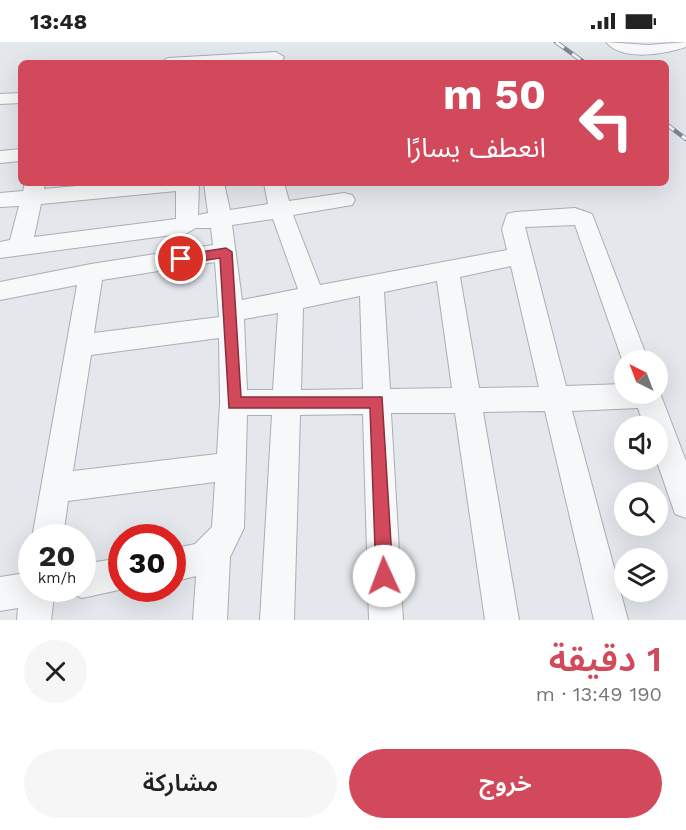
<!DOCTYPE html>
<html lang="ar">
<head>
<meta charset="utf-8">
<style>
  body { margin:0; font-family:"Work Sans","Noto Sans Arabic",sans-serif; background:#f6f6f6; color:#222; direction:rtl; height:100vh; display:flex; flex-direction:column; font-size:22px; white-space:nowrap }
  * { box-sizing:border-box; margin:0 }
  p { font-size:20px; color:#767676 }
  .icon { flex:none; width:33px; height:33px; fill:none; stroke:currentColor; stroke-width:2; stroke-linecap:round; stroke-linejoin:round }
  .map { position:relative; height:578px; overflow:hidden; direction:ltr }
  .details { display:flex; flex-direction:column; background:#fff; flex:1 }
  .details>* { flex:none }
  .hud { position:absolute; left:18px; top:18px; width:651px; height:126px; border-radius:9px; box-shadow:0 6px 24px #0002; direction:rtl; background:#d1495b; color:#fff; overflow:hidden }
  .needle { width:39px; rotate:318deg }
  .tools { position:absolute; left:614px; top:308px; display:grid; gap:12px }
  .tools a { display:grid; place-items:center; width:54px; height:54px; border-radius:50%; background:#fff; box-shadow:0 6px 24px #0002; font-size:30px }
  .speed { position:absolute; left:18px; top:482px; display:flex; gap:12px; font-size:30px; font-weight:700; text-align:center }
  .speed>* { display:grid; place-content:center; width:78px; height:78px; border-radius:50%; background:#fff; box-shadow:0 6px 24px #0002; line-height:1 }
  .speed small { font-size:15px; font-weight:400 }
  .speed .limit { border:9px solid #d22; background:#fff; color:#111 }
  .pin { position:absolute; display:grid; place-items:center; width:51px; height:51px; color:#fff; margin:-26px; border:3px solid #fff; border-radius:50%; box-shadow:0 2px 6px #0007 }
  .me { position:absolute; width:66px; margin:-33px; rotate:358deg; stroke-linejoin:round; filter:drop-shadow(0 0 4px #0008) }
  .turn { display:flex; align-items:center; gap:21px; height:126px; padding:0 24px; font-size:27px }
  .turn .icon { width:78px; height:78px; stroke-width:2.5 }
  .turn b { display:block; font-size:42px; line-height:51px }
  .round { display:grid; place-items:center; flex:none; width:63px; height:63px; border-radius:32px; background:#f6f6f6 }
  .overview { display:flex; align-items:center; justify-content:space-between; height:102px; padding:0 24px }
  h1 { font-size:36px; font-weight:600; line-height:45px; color:#d1495b }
  .action { display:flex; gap:12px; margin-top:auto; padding:12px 24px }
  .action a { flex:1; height:69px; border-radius:36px; background:#d1495b; color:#fff; font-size:24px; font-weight:600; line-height:69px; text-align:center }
  .action a+a { background:#f6f6f6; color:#222 }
  .status { display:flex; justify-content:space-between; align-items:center; height:42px; padding:0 30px; background:#fff; direction:ltr }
  .status svg { height:16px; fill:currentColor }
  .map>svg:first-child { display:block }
</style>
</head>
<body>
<div class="status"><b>13:48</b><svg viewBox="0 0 49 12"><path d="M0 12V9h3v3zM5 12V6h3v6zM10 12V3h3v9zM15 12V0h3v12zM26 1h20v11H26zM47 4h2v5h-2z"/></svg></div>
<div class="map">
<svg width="686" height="578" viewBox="0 0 686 578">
  <rect width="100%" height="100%" fill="#e4e7ec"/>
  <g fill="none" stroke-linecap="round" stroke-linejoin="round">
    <defs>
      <g id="minor">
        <path d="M606,0L648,3L686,0V5C665,12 622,20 606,0Z"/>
        <polygon points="276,10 284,15 282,19 159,21 168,16"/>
        <polygon points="21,51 21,61 0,62 0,52"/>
        <polygon points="21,107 21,119 0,121 0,109"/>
        <path d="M25,141H45L44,147L109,141H199L198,173L208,171L204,141H224L230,168L268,162L264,141H284L289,159L344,151L352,153L355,158L352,163L293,173L320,243L507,208L502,187L507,172L515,170L575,166L592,172L648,318H624V323L575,183L525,185L566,344L624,342V351H657V343L686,419V476L675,472L656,417L657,384H644L638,366L572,369L628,578H594L545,369L483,370L519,578H485L455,371H391L403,578H369L363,372L300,373L294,578H260L272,373H247L244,486L230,515L227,578H193L196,534L172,540V507L195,502L212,485L215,440L68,459L63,495L32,496L77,243L0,258V240L91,222L213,203L211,186H196L187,191L0,216V200L10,198L19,164L0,165V151L23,149ZM176,149V177L34,195L41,162ZM273,177L298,247L242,258L232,183ZM215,220L219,275L94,291L102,238ZM511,224L539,345L479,346L460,235ZM437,239L452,346L390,347L384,250ZM360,254L363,347L301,348L303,266ZM278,271L273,348H247L244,277ZM219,296L220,361L217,412L73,429L91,313Z"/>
        <polygon points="122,516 122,546 128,546 82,556 70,551 68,546 82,546 82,522"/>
        <polygon points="32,530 32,546 55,546 51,578 17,578 18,566 0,569 0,535"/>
      </g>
    </defs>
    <use href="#minor" stroke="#a9aeb7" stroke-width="2"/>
    <use href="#minor" fill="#f7f8fa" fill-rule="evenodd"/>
    <defs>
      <g id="rail">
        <polyline points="556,0 585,21"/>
        <polyline points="666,82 686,97"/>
      </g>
    </defs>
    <use href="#rail" stroke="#7d8696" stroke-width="4.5"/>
    <use href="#rail" stroke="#f4f6f9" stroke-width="3" stroke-dasharray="10" stroke-linecap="butt"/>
  </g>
  <polygon fill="#d1495b" stroke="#882f3b" stroke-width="1.5" points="226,206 232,210 241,355 382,355 393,534 391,541 384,543 378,541 376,534 370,366 229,366 220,216 181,222 175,217 181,213"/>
</svg>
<div class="tools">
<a><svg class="needle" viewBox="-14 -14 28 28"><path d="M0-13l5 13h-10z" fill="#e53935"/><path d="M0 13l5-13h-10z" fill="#767676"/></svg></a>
<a><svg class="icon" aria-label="sound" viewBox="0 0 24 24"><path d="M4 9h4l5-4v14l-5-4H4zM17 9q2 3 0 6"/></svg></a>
<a><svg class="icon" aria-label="search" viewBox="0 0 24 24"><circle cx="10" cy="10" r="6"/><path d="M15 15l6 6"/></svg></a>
<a><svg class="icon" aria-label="layers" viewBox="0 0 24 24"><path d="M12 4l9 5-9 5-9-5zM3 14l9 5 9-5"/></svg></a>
</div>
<div class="speed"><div>20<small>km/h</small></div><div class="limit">30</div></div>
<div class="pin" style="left:181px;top:217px;background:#d93025"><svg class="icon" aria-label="arrive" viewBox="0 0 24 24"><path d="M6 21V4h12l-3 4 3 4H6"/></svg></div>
<svg class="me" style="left:384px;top:534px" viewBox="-20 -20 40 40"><circle r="19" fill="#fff"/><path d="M0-13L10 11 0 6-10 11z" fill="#d1495b"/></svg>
<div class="hud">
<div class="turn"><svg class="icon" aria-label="left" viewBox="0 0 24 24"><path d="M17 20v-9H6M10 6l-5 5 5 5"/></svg><div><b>50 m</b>انعطف يسارًا</div></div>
</div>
</div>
<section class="details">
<div class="overview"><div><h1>1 دقيقة</h1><p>190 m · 13:49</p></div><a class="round"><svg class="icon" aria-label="close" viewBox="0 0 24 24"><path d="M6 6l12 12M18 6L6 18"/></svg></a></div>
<div class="action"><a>خروج</a><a>مشاركة</a></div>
</section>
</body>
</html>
